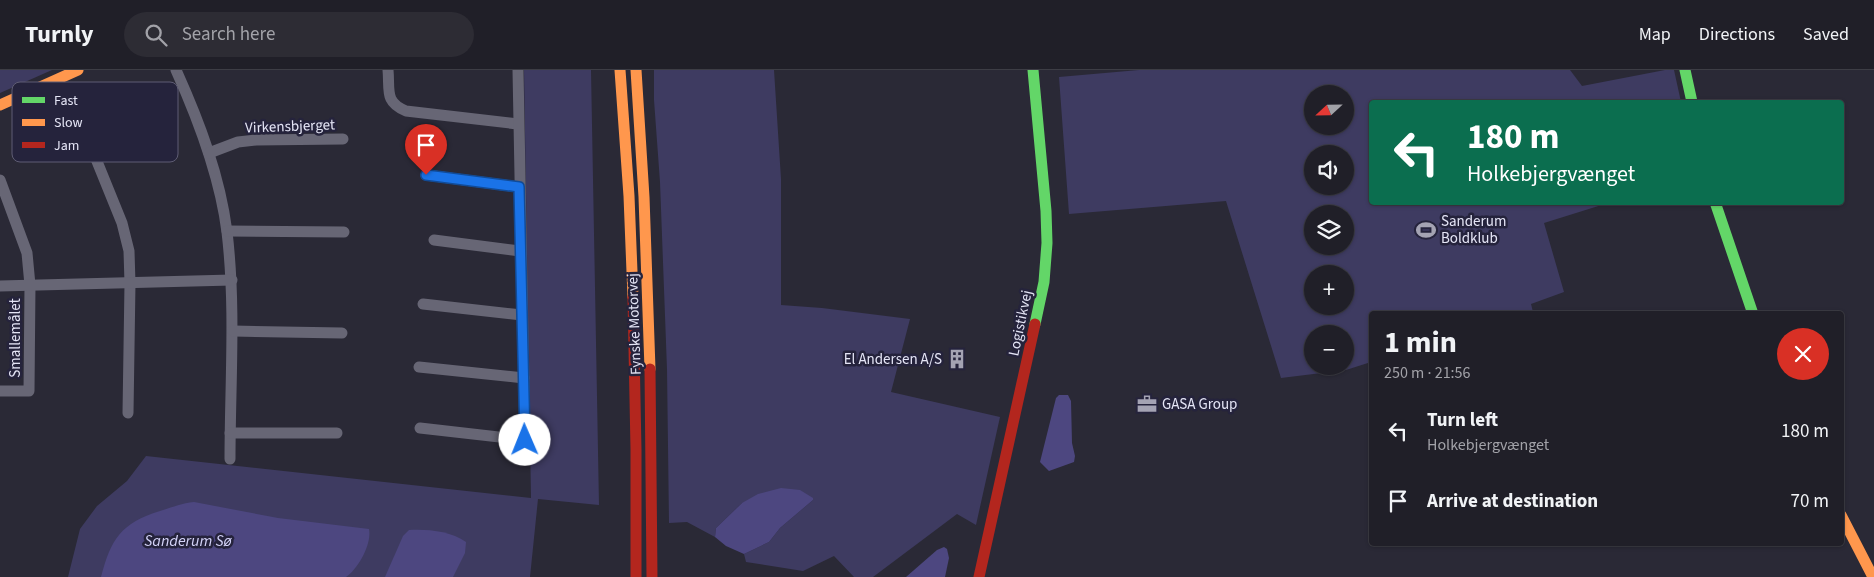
<!DOCTYPE html>
<html lang="en">
<head>
<meta charset="utf-8">
<style>
  body { margin:0; font-family:"Source Sans 3",sans-serif; background:#2d2c34; color:#f1f3f6; height:100vh; display:flex; flex-direction:column; font-size:19px; white-space:nowrap }
  * { box-sizing:border-box; margin:0 }
  p { font-size:16px; color:#a2a2a8 }
  .icon { flex:none; width:28px; height:28px; fill:none; stroke:currentColor; stroke-width:2; stroke-linecap:round; stroke-linejoin:round }
  .map { position:relative; flex:1; overflow:hidden }
  .drawer { position:absolute; left:1369px; top:241px; width:475px; height:235px; display:flex; flex-direction:column; background:#201f28; border-radius:5px; box-shadow:0 1px 4px #0004,0 0 0 1px #3d3d45 }
  .drawer>* { flex:none }
  .top-card { position:absolute; left:1369px; top:30px; width:475px; height:105px; border-radius:5px; box-shadow:0 1px 4px #0004,0 0 0 1px #3d3d45; background:#0b6e4f; color:#fff; overflow:hidden }
  .needle { width:32px; rotate:248deg }
  .fabs { position:absolute; left:1304px; top:15px; display:grid; gap:10px }
  .fabs a { display:grid; place-items:center; width:50px; height:50px; border-radius:50%; background:#201f28; box-shadow:0 1px 4px #0004,0 0 0 1px #3d3d45; font-size:25px }
  .pin { position:absolute; display:grid; place-items:center; width:42px; height:42px; color:#fff; margin:-51px -21px; border-radius:50% 50% 50% 0; rotate:-45deg; box-shadow:0 0 5px #0007 }
  .pin .icon { rotate:45deg }
  .me { position:absolute; width:55px; margin:-28px; rotate:359deg; stroke-linejoin:round; filter:drop-shadow(0 0 4px #0008) }
  .turn { display:flex; align-items:center; gap:18px; height:105px; padding:0 15px; font-size:22px }
  .turn .icon { width:65px; height:65px; stroke-width:2.5 }
  .turn b { display:block; font-size:35px; line-height:42px }
  .round { display:grid; place-items:center; flex:none; width:52px; height:52px; border-radius:26px; background:#2d2c34 }
  .summary { display:flex; align-items:center; justify-content:space-between; height:85px; padding:0 15px }
  h1 { font-size:30px; font-weight:700; line-height:38px }
  ul { padding:0; list-style:none }
  li { display:flex; align-items:center; gap:15px; height:70px; padding:0 15px }
  li div { flex:1 }
  li b { display:block; font-size:19px }
  li em { font-style:normal }
  header { display:flex; align-items:center; gap:30px; box-sizing:border-box; height:70px; padding:0 25px; background:#201f28; border-bottom:1px solid #3d3d45 }
  header strong { font-size:24px }
  nav { display:flex; gap:28px; margin-inline-start:auto; font-size:18px }
  .search { width:350px; height:45px; background:#2d2c34; display:flex; align-items:center; gap:12px; box-sizing:border-box; padding:0 18px; border-radius:28px; color:#a2a2a8; font-size:19px }
  .map>svg:first-child { display:block }
</style>
</head>
<body>
<header>
<strong>Turnly</strong>
<div class="search"><svg class="icon" aria-label="search" viewBox="0 0 24 24"><circle cx="10" cy="10" r="6"/><path d="M15 15l6 6"/></svg>Search here</div>
<nav><a>Map</a><a>Directions</a><a>Saved</a></nav>
</header>
<div class="map">
<svg width="1874" height="507" viewBox="0 0 1874 507">
  <rect width="100%" height="100%" fill="#2a2936"/>
  <g fill="#3e3b61" fill-rule="evenodd">
    <polygon points="0,0 52,0 0,23"/>
    <polygon points="524,0 591,0 599,435 538,429 530,507 68,507 80,459 97,436 127,411 146,386 531,428"/>
    <polygon points="654,0 774,0 781,109 781,235 822,238 910,249 891,322 1000,347 976,455 957,444 873,507 854,507 834,486 803,501 746,492 744,484 769,472 780,458 813,430 742,433 716,458 715,467 687,452 669,453 667,299 660,112 654,30"/>
    <path d="M1139,0H1570L1582,16L1665,0H1674L1681,32H1371V132L1608,133L1544,153L1564,222L1531,234L1533,242L1526,244H1371V292L1346,300L1281,308L1226,131L1069,144L1059,7ZM1312,24H1345V56H1312ZM1312,84H1345V116H1312ZM1312,144H1345V176H1312ZM1312,204H1345V236H1312ZM1312,264H1345V296H1312Z"/>
  </g>
  <g fill="#4d4780">
    <polygon points="1059,325 1068,325 1071,331 1072,373 1075,386 1074,392 1049,401 1040,392 1056,328"/>
    <polygon points="781,418 800,420 813,428 813,430 780,458 769,472 744,484 726,476 715,467 716,458 742,433 758,424"/>
    <path d="M194,432L278,448L369,459C372,474 358,499 346,507H101C111,469 121,453 160,441C171,438 181,433 194,432Z"/>
    <path d="M409,460C428,459 450,461 466,472L465,483L453,507H385L403,466Z"/>
    <polygon points="944,477 947,479 949,488 945,507 906,507 937,480"/>
  </g>
  <g fill="none" stroke-linecap="round" stroke-linejoin="round">
    <g stroke="#676675" stroke-width="11">
      <path d="M176,0C199,51 220,106 227,162C236,238 230,314 230,389"/>
      <path d="M388,0C390,20 384,32 406,41L518,54"/>
      <polyline points="79,47 122,153 129,181 130,213 128,343"/>
      <polyline points="209,83 238,72 256,70 343,69"/>
      <polyline points="426,105 519,117"/>
      <polyline points="0,110 27,183 30,215 29,321 0,321"/>
      <polyline points="227,161 344,162"/>
      <polyline points="434,170 520,181"/>
      <polyline points="0,216 232,210"/>
      <polyline points="423,234 522,245"/>
      <polyline points="233,261 342,263"/>
      <polyline points="419,297 524,308"/>
      <polyline points="420,358 525,370 518,0"/>
      <polyline points="230,363 337,363"/>
    </g>
    <g stroke="#63d668" stroke-width="11">
      <polyline points="1033,0 1046,141 1047,173 1044,212 1035,254"/>
      <polyline points="1685,0 1692,32"/>
      <polyline points="1715,132 1753,244"/>
    </g>
    <g stroke="#ff974d" stroke-width="11">
      <polyline points="620,0 629,126 633,227"/>
      <polyline points="636,0 644,127 650,299"/>
      <polyline points="0,35 78,0"/>
      <polyline points="1841,445 1873,507"/>
    </g>
    <g stroke="#b3261e" stroke-width="11">
      <polyline points="633,227 636,380 636,507"/>
      <polyline points="650,299 652,507"/>
      <polyline points="979,507 1035,254"/>
    </g>
  </g>
  <g fill="none" stroke-linecap="round" stroke-linejoin="round">
    <defs>
      <polyline id="route" points="426,105 519,117 525,370"/>
    </defs>
    <use href="#route" stroke="#114b97" stroke-width="12"/>
    <use href="#route" stroke="#1a73e8" stroke-width="9"/>
  </g>
  <defs>
    <symbol id="stadium-bare" viewBox="-9 -9 18 18"><path d="M0-5a6.5 5 0 1 0 0 10a6.5 5 0 1 0 0-10ZM-3.5-1.8h7v3.6h-7Z" fill="#a4a3b3" stroke="#25233c" stroke-width="2.5" paint-order="stroke"/></symbol>
    <symbol id="building-bare" viewBox="-9 -9 18 18"><path d="M-4-6H4V6H1V3H-1V6H-4ZM-2.5-4.3h1.7v1.8h-1.7ZM.8-4.3h1.7v1.8H.8ZM-2.5-1h1.7V.8h-1.7ZM.8-1h1.7V.8H.8Z" fill="#a4a3b3" stroke="#25233c" stroke-width="2.5" paint-order="stroke"/></symbol>
    <symbol id="office-bare" viewBox="-9 -9 18 18"><path d="M-6-3h4V-5.5h4V-3h4V5H-6ZM-1-4.5V-3h2v-1.5ZM-6 0V1H6V0Z" fill="#a4a3b3" stroke="#25233c" stroke-width="2.5" paint-order="stroke"/></symbol>
  </defs>
  <g fill-rule="evenodd">
    <use href="#stadium-bare" x="1412" y="146" width="28" height="28"/>
    <use href="#building-bare" x="943" y="275" width="28" height="28"/>
    <use href="#office-bare" x="1133" y="320" width="28" height="28"/>
  </g>
  <g text-anchor="middle" stroke-width="5" stroke-linejoin="round" paint-order="stroke">
    <g font-size="15" fill="#e5e5f6" stroke="#25233c">
      <text transform="translate(290 56) rotate(-2)" y="5">Virkensbjerget</text>
      <text transform="translate(1020 253) rotate(-78)" y="5">Logistikvej</text>
      <text transform="translate(634 254) rotate(-92)" y="5">Fynske Motorvej</text>
      <text transform="translate(15 268) rotate(-90)" y="5">Smallemålet</text>
    </g>
    <g font-size="15" fill="#e5e5f6" stroke="#25233c" text-anchor="start">
      <text x="1441" y="156">Sanderum<tspan x="1441" dy="17">Boldklub</tspan></text>
      <text x="942" y="294" text-anchor="end">El Andersen A/S</text>
      <text x="1162" y="339">GASA Group</text>
    </g>
    <g font-size="16" font-style="italic" fill="#d5d4f9" stroke="#25233c">
      <text x="188" y="476">Sanderum Sø</text>
    </g>
  </g>
  <rect x="12" y="12" width="166" height="80" rx="8" fill="#25233c" stroke="#5f5d74" stroke-width="1"/>
  <rect x="22" y="27" width="23" height="6" fill="#63d668"/>
  <rect x="22" y="49" width="23" height="7" fill="#ff974d"/>
  <rect x="22" y="72" width="23" height="6" fill="#b3261e"/>
  <g font-size="14" fill="#e5e5f6">
    <text x="54" y="35">Fast</text>
    <text x="54" y="57">Slow</text>
    <text x="54" y="80">Jam</text>
  </g>
</svg>
<div class="fabs">
<a><svg class="needle" viewBox="-14 -14 28 28"><path d="M0-13l5 13h-10z" fill="#e53935"/><path d="M0 13l5-13h-10z" fill="#a2a2a8"/></svg></a>
<a><svg class="icon" aria-label="sound" viewBox="0 0 24 24"><path d="M4 9h4l5-4v14l-5-4H4zM17 9q2 3 0 6"/></svg></a>
<a><svg class="icon" aria-label="layers" viewBox="0 0 24 24"><path d="M12 4l9 5-9 5-9-5zM3 14l9 5 9-5"/></svg></a>
<a>+</a>
<a>−</a>
</div>
<div class="pin" style="left:426px;top:105px;background:#d93025"><svg class="icon" aria-label="arrive" viewBox="0 0 24 24"><path d="M6 21V4h12l-3 4 3 4H6"/></svg></div>
<svg class="me" style="left:525px;top:370px" viewBox="-20 -20 40 40"><circle r="19" fill="#fff"/><path d="M0-13L10 11 0 6-10 11z" fill="#1a73e8"/></svg>
<div class="top-card">
<div class="turn"><svg class="icon" aria-label="left" viewBox="0 0 24 24"><path d="M17 20v-9H6M10 6l-5 5 5 5"/></svg><div><b>180 m</b>Holkebjergvænget</div></div>
</div>
<section class="drawer">
<div class="summary"><div><h1>1 min</h1><p>250 m · 21:56</p></div><a class="round" style="background:#d93025;color:#fff"><svg class="icon" aria-label="close" viewBox="0 0 24 24"><path d="M6 6l12 12M18 6L6 18"/></svg></a></div>
<ul>
<li><svg class="icon" aria-label="left" viewBox="0 0 24 24"><path d="M17 20v-9H6M10 6l-5 5 5 5"/></svg><div><b>Turn left</b><p>Holkebjergvænget</p></div><em>180 m</em></li>
<li><svg class="icon" aria-label="arrive" viewBox="0 0 24 24"><path d="M6 21V4h12l-3 4 3 4H6"/></svg><div><b>Arrive at destination</b></div><em>70 m</em></li>
</ul>
</section>
</div>
</body>
</html>
